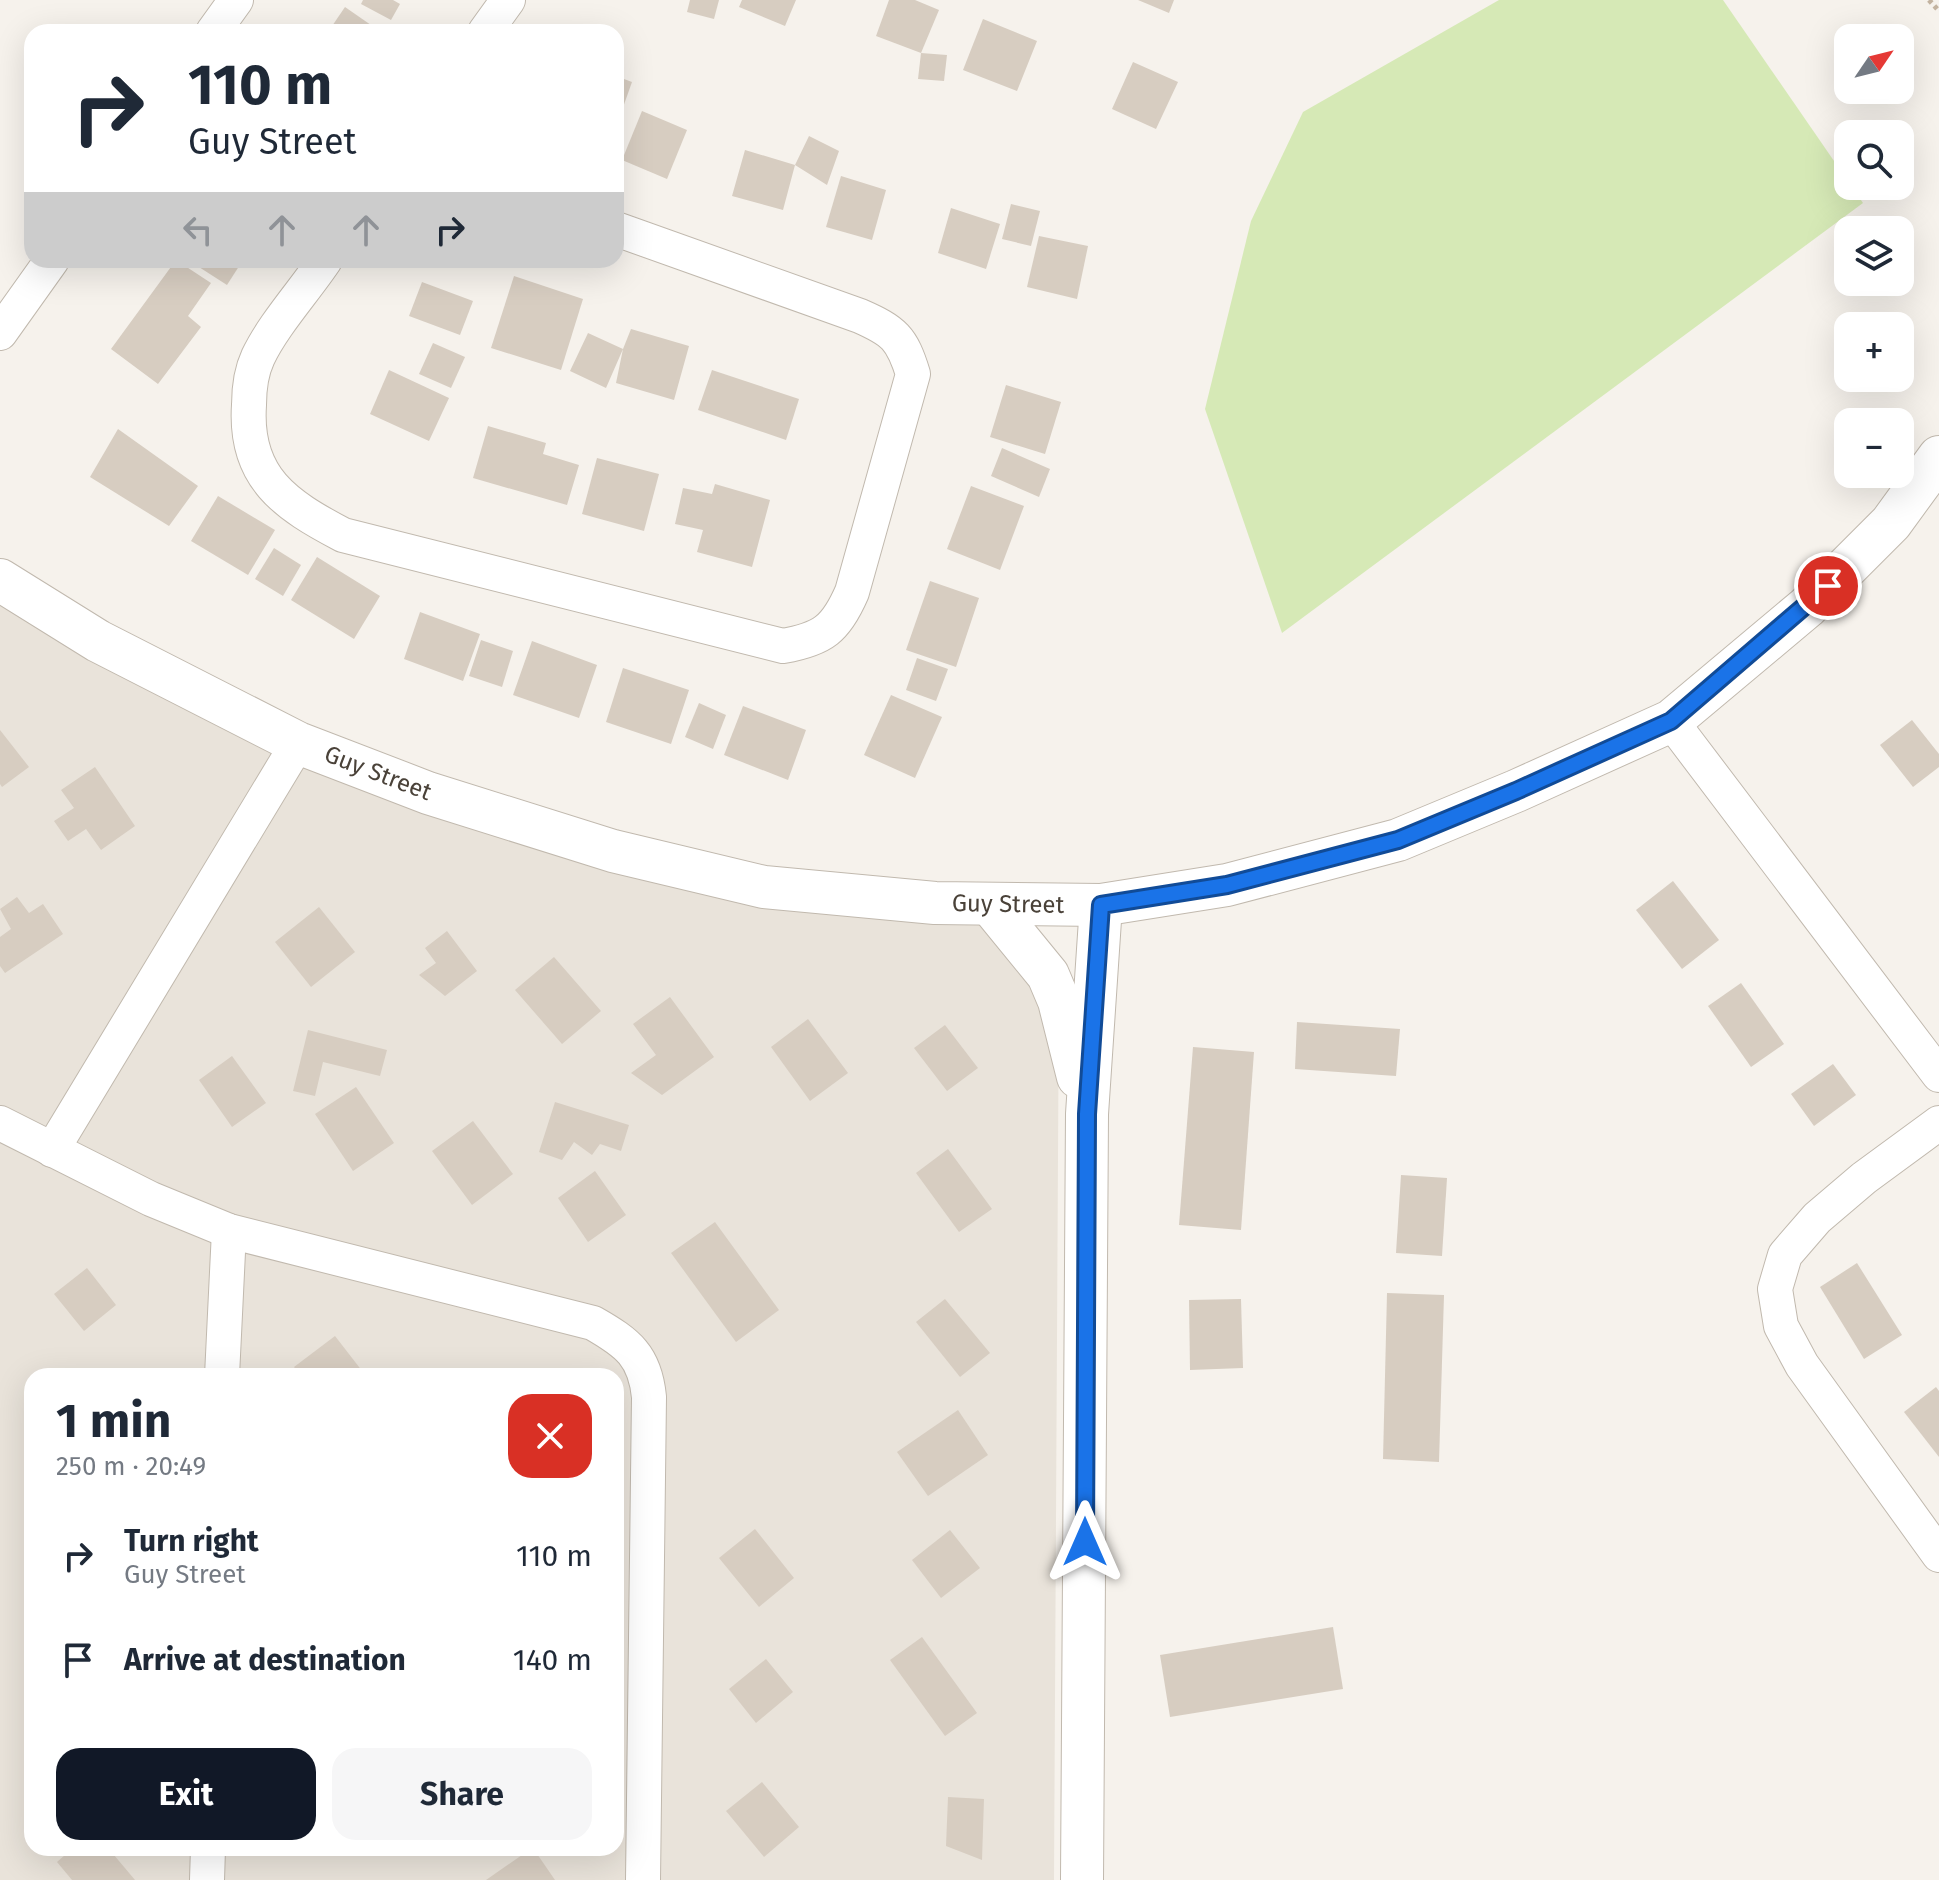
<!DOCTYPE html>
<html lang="en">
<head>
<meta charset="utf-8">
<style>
  body { margin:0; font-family:"Fira Sans",sans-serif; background:#f6f6f7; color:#1f2937; height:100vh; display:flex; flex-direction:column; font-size:30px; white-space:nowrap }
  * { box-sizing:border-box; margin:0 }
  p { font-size:26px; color:#747a83 }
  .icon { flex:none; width:44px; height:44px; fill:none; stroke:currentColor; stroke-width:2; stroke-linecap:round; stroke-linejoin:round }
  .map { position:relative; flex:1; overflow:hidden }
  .side { position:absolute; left:24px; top:1368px; width:600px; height:488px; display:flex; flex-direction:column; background:#fff; border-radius:24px; box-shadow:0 8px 32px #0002 }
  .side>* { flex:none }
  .guide { position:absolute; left:24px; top:24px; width:600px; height:244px; border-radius:24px; box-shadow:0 8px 32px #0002; background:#fff; color:#1f2937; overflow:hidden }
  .needle { width:52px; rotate:55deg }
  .buttons { position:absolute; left:1834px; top:24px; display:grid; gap:16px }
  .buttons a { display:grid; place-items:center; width:80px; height:80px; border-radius:16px; background:#fff; box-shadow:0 8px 32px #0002; font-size:40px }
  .pin { position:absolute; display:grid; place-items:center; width:68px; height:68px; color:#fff; margin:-34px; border:4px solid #fff; border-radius:50%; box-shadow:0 2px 8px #0007 }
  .me { position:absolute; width:88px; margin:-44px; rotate:0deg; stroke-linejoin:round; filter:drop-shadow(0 0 6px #0008) }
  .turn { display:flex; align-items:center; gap:28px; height:168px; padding:0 32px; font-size:36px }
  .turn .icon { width:104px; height:104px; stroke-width:2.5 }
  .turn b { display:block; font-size:56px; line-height:68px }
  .lanes { display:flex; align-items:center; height:76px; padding:0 32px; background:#0003; justify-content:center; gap:40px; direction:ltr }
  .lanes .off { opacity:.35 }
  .round { display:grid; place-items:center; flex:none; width:84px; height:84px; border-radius:24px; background:#f6f6f7 }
  .overview { display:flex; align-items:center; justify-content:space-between; height:136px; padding:0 32px }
  h1 { font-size:48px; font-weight:700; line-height:60px }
  .button { display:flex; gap:16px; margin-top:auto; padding:16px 32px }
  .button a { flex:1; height:92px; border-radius:24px; background:#111827; color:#fff; font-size:32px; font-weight:700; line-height:92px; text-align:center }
  .button a+a { background:#f6f6f7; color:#1f2937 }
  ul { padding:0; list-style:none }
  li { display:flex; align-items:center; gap:24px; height:104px; padding:0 32px }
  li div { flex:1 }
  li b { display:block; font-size:30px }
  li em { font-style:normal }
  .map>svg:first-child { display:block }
</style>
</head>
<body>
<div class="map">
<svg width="1939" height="1880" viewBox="0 0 1939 1880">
  <rect width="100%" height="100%" fill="#f6f2ec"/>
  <path fill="#e9e3da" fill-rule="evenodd" d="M0,585L370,789L1017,926L1059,977L1054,1880H0ZM32,1376H616V1848H32Z"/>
  <polygon fill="#d6e9b6" points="1499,0 1723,0 1863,203 1282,633 1205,409 1251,221 1303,112"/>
  <g fill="#d7cdc1">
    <polygon points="363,0 393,0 400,4 391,20 361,4"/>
    <polygon points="690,0 719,0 714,19 687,12"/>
    <polygon points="742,0 796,0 785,26 739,7"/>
    <polygon points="889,0 915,0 939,10 921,53 876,36"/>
    <polygon points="1138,0 1174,0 1169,13"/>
    <polygon points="345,7 381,32 328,32"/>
    <polygon points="983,19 1037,41 1017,91 963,70"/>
    <polygon points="921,53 947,55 944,81 918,79"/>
    <polygon points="1133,62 1178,82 1156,129 1112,109"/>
    <polygon points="616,76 632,82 621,113 616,111"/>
    <polygon points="642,111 687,130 667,179 622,160"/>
    <polygon points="809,136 839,151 827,185 795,165 783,210 732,196 745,150 795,165"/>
    <polygon points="841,176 886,190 872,240 826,227"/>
    <polygon points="1011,204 1040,211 1031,246 1002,239"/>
    <polygon points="951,208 1000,224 986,269 938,253"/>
    <polygon points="1039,236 1088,246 1077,299 1027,287"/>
    <polygon points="176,260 211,283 188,316 201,327 158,384 111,349"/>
    <polygon points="188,260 243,260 227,285"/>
    <polygon points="514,276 583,299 561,370 491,348"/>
    <polygon points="422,282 473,301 460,335 409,316"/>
    <polygon points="631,329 689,346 674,400 616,383 623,349 606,388 570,371 588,333 623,349"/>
    <polygon points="433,343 465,357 451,388 419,374"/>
    <polygon points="389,370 449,398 429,441 370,414"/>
    <polygon points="712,370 799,399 786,440 698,410"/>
    <polygon points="1006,385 1061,402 1045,454 990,437"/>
    <polygon points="488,426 546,443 543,454 579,465 567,505 473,478"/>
    <polygon points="118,429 198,486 169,526 90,477"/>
    <polygon points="1002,448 1050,469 1039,497 991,476"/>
    <polygon points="597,458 659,474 644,531 582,514"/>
    <polygon points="715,484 770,500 752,567 697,552 703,530 675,524 683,488 712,494"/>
    <polygon points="971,486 1024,506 1000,570 947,549"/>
    <polygon points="218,496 275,530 248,575 191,541"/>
    <polygon points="274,548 301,565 283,596 255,579"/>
    <polygon points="317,557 380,596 354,639 291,600"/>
    <polygon points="930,581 979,598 956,667 906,650"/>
    <polygon points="420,612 480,634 463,681 404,659"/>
    <polygon points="481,640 513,651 502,687 469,676"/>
    <polygon points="532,641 597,665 579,718 513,695"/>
    <polygon points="917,658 948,669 936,701 906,690"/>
    <polygon points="623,668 689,690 671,744 606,722"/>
    <polygon points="891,695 942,717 915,778 864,755"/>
    <polygon points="699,703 726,715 713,749 685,737"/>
    <polygon points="743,706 806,730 788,780 724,755"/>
    <polygon points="1912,720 1939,754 1939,767 1913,787 1880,745"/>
    <polygon points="0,730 29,767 2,787 0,784"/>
    <polygon points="95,767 135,826 101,850 86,829 68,841 54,821 74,808 61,790"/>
    <polygon points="1673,881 1719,940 1682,969 1636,910"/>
    <polygon points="17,897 29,913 43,904 63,934 5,973 0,966 0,937 11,929 0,909"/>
    <polygon points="319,907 355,952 311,987 275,942"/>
    <polygon points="447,931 477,971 445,996 419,975 436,963 425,948"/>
    <polygon points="554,957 601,1011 562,1044 515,990"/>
    <polygon points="1741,983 1784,1044 1751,1067 1708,1006"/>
    <polygon points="670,997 714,1057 662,1095 631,1073 656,1055 633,1024"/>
    <polygon points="808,1019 848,1073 810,1101 771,1047"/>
    <polygon points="1297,1022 1400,1029 1396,1076 1295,1069"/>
    <polygon points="945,1025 978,1068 947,1091 914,1048"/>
    <polygon points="308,1030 387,1050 380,1076 323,1062 315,1096 293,1091"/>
    <polygon points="1193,1047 1254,1052 1241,1230 1179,1225"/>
    <polygon points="232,1056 266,1103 232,1127 199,1080"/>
    <polygon points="1833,1064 1856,1095 1814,1126 1791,1094"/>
    <polygon points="356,1087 394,1143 353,1171 315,1114"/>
    <polygon points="555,1102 629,1125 621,1151 600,1144 592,1155 574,1142 562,1160 539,1152"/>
    <polygon points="473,1121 513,1174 472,1205 432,1151"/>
    <polygon points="948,1149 992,1209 959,1232 916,1173"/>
    <polygon points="595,1171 626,1215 588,1242 558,1198"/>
    <polygon points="1401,1175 1447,1178 1442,1256 1396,1253"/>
    <polygon points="715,1222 779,1310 736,1342 671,1253"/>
    <polygon points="1857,1263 1902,1335 1864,1359 1820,1287"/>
    <polygon points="87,1268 116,1305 84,1331 54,1294"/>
    <polygon points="1387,1293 1444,1295 1439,1462 1383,1459"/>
    <polygon points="945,1299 990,1353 960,1377 916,1322"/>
    <polygon points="1241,1299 1243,1368 1190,1370 1189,1300"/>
    <polygon points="335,1336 366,1376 301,1376 294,1367"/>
    <polygon points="1936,1387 1939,1391 1939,1457 1904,1412"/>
    <polygon points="958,1410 988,1455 928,1496 897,1452"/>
    <polygon points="755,1529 794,1578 759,1607 719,1558"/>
    <polygon points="950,1530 980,1568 941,1598 912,1560"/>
    <polygon points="1333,1627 1343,1689 1170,1717 1160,1655"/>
    <polygon points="922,1637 977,1713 945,1736 890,1660"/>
    <polygon points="766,1659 793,1692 756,1723 729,1689"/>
    <polygon points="762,1782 799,1827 764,1857 726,1811"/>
    <polygon points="948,1797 984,1799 982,1860 946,1846"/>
    <polygon points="73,1848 108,1848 135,1880 72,1880 57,1862"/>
    <polygon points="533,1848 555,1880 486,1880 532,1848"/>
  </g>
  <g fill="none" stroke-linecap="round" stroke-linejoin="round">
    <defs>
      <g id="minor">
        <polyline points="213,32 236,0"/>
        <polyline points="485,32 508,0"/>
        <path d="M325,260C305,290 273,325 258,357C251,372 249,389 249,405C244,478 286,505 343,535L783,646C823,639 836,629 852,592L913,374C902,338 894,331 860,316L616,229"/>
        <polyline points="0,333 52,260"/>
        <polyline points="1671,721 1939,1075"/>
        <path d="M0,1123L151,1199L229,1231L593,1323C628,1343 645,1356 649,1397L643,1880"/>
        <polyline points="1939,1123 1864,1178 1817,1218 1785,1255 1775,1289 1781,1326 1802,1365 1939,1555"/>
        <polyline points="52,1150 298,743"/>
        <polyline points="222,1376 229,1231"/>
        <polyline points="207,1880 208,1848"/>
      </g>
      <g id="tertiary">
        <polyline points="0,580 98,641 298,743 428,793 613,851 764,887 935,903 1101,905 1227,885 1398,840 1516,791 1671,721 1807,607 1891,523 1939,457"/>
        <polyline points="990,904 1048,975 1059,1001 1078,1077"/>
        <polyline points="1082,1880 1087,1114 1101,905"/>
      </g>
    </defs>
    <use href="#minor" stroke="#c1b9ae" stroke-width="36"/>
    <use href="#tertiary" stroke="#c1b9ae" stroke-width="44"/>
    <polyline stroke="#c3b3a0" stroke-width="5" stroke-dasharray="4 4" stroke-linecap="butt" points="1929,0 1939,11"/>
    <use href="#minor" stroke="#fff" stroke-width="34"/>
    <use href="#tertiary" stroke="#fff" stroke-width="42"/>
  </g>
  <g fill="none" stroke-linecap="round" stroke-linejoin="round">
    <defs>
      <polyline id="route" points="1085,1542 1087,1114 1101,905 1227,885 1398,840 1516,791 1671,721 1828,586"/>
    </defs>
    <use href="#route" stroke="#114b97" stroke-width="20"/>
    <use href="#route" stroke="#1a73e8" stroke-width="14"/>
  </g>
  <g text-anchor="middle" stroke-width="6" stroke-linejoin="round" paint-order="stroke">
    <g font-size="24" fill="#4a4239" stroke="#fff">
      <text transform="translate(378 773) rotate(21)" y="8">Guy Street</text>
      <text transform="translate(1008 904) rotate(1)" y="8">Guy Street</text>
    </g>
  </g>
</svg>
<div class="buttons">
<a><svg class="needle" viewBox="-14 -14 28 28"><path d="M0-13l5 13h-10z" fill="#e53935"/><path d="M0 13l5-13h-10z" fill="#747a83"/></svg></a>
<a><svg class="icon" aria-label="search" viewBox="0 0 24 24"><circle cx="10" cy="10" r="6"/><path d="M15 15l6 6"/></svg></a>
<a><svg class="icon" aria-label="layers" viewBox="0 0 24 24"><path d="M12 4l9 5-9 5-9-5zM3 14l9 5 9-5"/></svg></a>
<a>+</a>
<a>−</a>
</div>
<div class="pin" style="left:1828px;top:586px;background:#d93025"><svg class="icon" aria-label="arrive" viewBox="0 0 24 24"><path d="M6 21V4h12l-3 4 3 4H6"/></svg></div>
<svg class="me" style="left:1085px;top:1542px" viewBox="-20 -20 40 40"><path d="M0-17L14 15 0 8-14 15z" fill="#1a73e8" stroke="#fff" stroke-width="4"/></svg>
<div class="guide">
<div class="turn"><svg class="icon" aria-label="right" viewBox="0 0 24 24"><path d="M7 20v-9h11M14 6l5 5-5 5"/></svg><div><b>110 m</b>Guy Street</div></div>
<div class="lanes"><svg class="icon off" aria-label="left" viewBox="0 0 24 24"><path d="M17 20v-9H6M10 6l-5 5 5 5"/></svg><svg class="icon off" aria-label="ahead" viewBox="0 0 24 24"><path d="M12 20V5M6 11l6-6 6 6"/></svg><svg class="icon off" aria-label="ahead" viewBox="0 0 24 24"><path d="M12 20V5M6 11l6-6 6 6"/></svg><svg class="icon" aria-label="right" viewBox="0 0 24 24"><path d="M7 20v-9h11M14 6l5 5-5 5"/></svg></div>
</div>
<section class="side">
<div class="overview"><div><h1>1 min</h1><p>250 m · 20:49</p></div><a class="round" style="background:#d93025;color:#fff"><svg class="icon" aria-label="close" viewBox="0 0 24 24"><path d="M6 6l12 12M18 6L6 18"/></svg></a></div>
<ul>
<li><svg class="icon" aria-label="right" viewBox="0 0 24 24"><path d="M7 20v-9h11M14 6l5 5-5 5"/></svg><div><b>Turn right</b><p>Guy Street</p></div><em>110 m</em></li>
<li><svg class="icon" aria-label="arrive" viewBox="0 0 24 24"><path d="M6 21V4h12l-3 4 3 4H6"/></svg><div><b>Arrive at destination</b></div><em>140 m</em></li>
</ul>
<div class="button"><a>Exit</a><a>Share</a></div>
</section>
</div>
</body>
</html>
